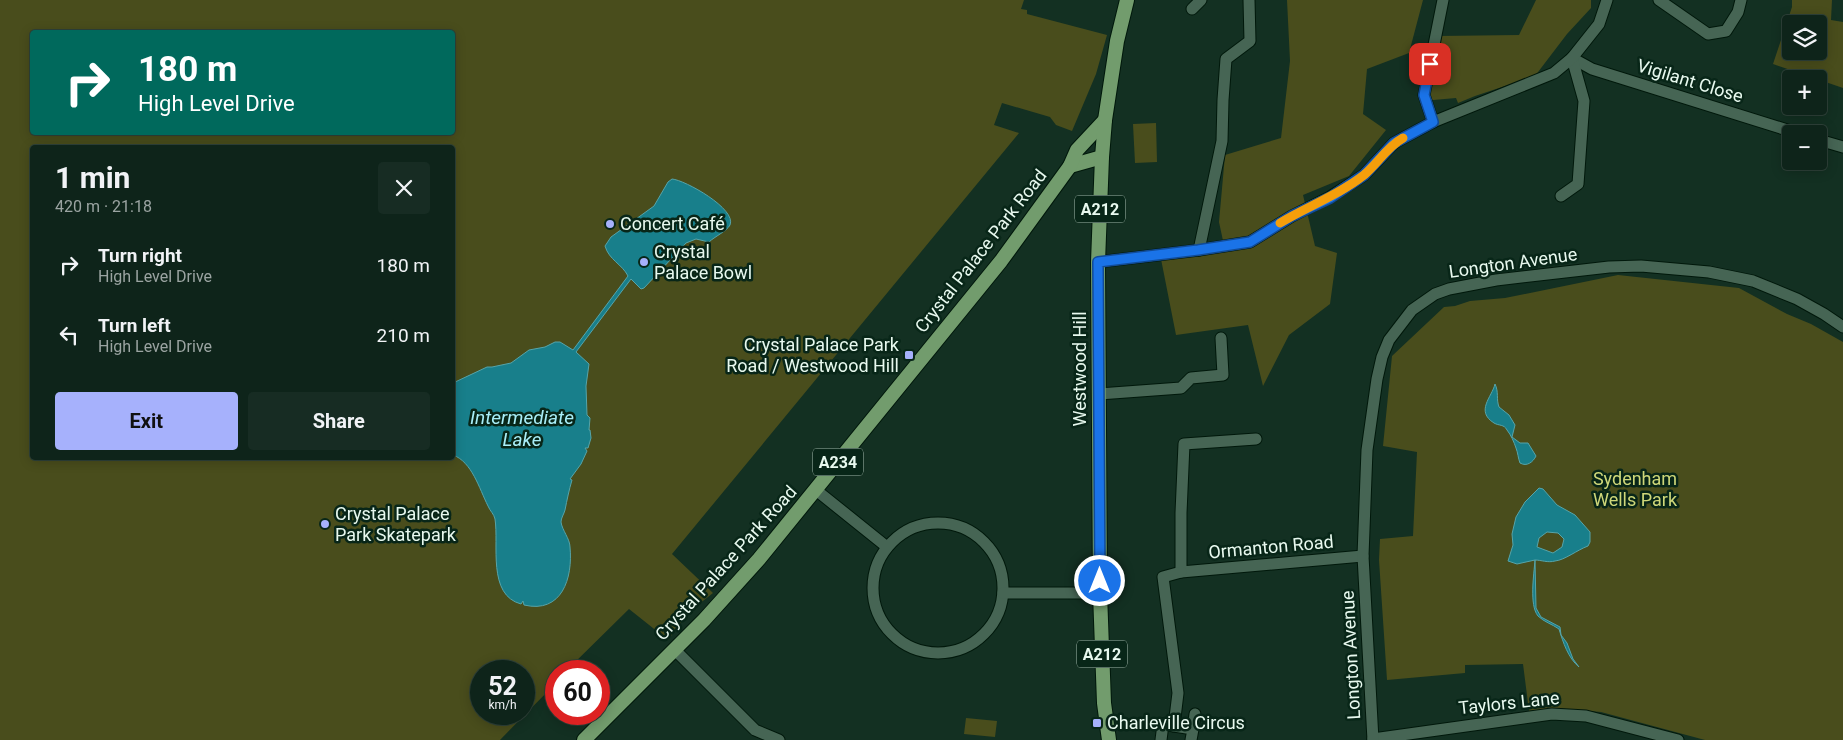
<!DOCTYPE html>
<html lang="en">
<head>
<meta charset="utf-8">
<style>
  body { margin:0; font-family:Roboto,sans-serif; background:#172c23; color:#f1f3f6; height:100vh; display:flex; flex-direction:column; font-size:19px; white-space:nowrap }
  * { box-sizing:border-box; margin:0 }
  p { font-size:16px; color:#9ba4a2 }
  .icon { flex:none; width:28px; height:28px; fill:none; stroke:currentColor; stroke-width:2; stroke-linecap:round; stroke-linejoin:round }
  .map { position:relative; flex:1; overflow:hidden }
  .side { position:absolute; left:30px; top:145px; width:425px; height:315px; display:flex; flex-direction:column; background:#0e241a; border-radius:5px; box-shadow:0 2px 12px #0003,0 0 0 1px #2e4139 }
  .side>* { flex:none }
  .hud { position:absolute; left:30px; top:30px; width:425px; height:105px; border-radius:5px; box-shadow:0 2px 12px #0003,0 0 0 1px #2e4139; background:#00695c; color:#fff; overflow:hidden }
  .buttons { position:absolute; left:1782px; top:15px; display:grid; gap:10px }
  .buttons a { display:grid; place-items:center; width:45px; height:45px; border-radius:5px; background:#0e241a; box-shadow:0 2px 12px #0003,0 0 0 1px #2e4139; font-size:25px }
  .speed { position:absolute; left:470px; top:660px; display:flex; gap:10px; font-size:25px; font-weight:700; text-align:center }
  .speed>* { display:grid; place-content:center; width:65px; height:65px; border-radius:50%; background:#0e241a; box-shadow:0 2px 12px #0003,0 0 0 1px #2e4139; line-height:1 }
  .speed small { font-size:12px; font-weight:400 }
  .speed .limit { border:8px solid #d22; background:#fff; color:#111 }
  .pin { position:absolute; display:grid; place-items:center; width:42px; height:42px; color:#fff; margin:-21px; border-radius:10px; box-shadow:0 2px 8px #0006 }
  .me { position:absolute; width:55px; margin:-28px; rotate:0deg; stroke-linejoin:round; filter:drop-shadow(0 0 4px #0008) }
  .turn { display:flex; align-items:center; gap:18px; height:105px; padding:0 25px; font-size:22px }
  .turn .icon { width:65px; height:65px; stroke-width:2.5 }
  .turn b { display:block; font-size:35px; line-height:42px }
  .round { display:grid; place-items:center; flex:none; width:52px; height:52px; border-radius:5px; background:#172c23 }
  .headline { display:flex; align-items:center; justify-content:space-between; height:85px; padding:0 25px }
  h1 { font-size:30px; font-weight:700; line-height:38px }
  .button { display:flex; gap:10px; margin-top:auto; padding:10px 25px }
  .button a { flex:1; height:58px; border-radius:5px; background:#a6b1fc; color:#111; font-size:20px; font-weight:700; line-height:58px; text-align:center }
  .button a+a { background:#172c23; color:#f1f3f6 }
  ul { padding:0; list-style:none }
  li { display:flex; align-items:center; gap:15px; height:70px; padding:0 25px }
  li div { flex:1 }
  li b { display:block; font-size:19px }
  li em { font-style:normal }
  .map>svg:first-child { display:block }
</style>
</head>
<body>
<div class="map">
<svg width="1843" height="740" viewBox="0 0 1843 740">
  <rect width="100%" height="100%" fill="#133022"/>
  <g fill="#494d1c" fill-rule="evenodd">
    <path d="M0,0H1024L1021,9L1027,10V14L1107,35L1096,74L1072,131L1056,125L1050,117L1002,103L994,125L1019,133L672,554L713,593L689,612L668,640L629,609L566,671H556V683L500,740H0ZM32,32H452V132H32ZM32,148H452V458H32ZM481,671H524V714H481Z"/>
    <polygon points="1287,0 1423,0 1409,53 1367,69 1363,114 1386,130 1349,176 1303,195 1315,246 1337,253 1330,304 1289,335 1263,386 1248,325 1176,335 1161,259 1225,250 1219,222 1225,155 1281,138 1290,61"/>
    <polygon points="1536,0 1591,0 1591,8 1567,34 1535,76 1475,96 1458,103 1456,98 1422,101 1438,36 1519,35"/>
    <path d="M1792,0H1832L1831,20L1843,22V88L1773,64L1792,7ZM1791,24H1819V51H1791Z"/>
    <polygon points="1156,123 1157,162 1135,163 1133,124"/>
    <polygon points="1618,275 1739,288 1787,314 1811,324 1843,342 1843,740 1705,740 1601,712 1554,708 1529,711 1523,664 1465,665 1465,673 1387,680 1379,560 1380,539 1413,536 1417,452 1383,446 1392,356 1444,307 1455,306 1470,301 1505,298"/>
    <polygon points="966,718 997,721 995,737 964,734"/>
  </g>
  <g fill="#187f8b" stroke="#56a4a9" fill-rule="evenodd">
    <path d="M672,179C685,180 737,209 730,225C727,231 714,237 709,242L696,239L686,243L644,288L641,289L631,279L576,352L589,364L586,386L587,415L590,418L589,430H590L591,438L588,448H585L587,451L581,464L570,479L572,480C569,490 567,500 565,510C564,514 561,518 561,522C562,530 570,539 570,547C573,578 562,614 524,605L523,601L521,604C487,595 499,544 495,519C494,514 490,511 488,506C479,488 472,462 453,455V383L487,367H492L511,363L529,350L545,347L555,342H560L573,350L628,276C622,264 609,260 605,246L611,237L654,206L668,182Z"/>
    <path d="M1495,384C1499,392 1496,399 1499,407L1509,415L1515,425L1512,437L1520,443H1528L1536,456C1533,462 1527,467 1520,463C1518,458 1518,453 1516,448C1514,442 1511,435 1507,430C1504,424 1499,426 1494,423C1475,411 1492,397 1495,384Z"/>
    <path d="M1539,488L1543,489L1557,505L1575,515L1590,532V542L1588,546C1577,550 1565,560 1555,561C1548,563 1541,560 1535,560L1536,608L1541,617L1560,627L1561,635L1567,643L1573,659L1579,667C1568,658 1563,642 1559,629C1552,624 1544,622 1538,616C1529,605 1534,574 1535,560L1517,564L1508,561L1513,545L1512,534L1516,517L1525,502ZM1547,532L1558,533L1564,539L1562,547L1553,553L1537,547L1539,538Z"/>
  </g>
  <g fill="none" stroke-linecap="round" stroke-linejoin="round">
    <defs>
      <g id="minor">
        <polyline points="1659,0 1708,34 1726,31 1738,12 1741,0"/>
        <polyline points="1192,9 1201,0"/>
        <polyline points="1572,58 1592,69 1800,134"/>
        <polyline points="1433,122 1424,95 1443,0"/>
        <polyline points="1819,140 1843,147"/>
        <polyline points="1561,196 1578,184 1584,101 1572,58"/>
        <polyline points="1199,250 1222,141 1223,100 1226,59 1250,41 1249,0"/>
        <polyline points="1098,262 1199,250 1250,242 1292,216 1330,197 1364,175 1394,143 1433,122 1554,73 1572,58 1599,24 1607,0"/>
        <polyline points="1099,394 1181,388 1191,378 1223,375 1221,338"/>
        <polyline points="1256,439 1184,444 1181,513 1181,572 1363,556"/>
        <polyline points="816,490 887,547"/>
        <circle cx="938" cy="588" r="65"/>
        <polyline points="1181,572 1163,577 1178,693 1174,726 1193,729 1191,740"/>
        <polyline points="1003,593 1100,593"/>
        <polyline points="674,649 755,730 779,740"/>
        <polyline points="1193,729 1195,714"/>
        <polyline points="1373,739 1552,714 1586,716 1678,740"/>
        <polyline points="1161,740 1163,724 1174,726"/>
        <polyline points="1373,740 1363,556 1367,450 1377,379 1382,357 1389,340 1412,310 1435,294 1449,289 1496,280 1609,267 1641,266 1709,272 1753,281 1797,299 1824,314 1843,327"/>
      </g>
      <g id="primary">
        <polyline points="1070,166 1102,157"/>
        <polyline points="584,740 704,620 759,559 1001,261 1070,166 1077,150 1105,120"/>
        <polyline points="1109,740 1104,703 1100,593 1098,262 1102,157 1105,120 1117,41 1127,0"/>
      </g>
    </defs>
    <use href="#minor" stroke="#00180b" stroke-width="13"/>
    <use href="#primary" stroke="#00180b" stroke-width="16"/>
    <use href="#minor" stroke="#466554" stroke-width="11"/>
    <use href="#primary" stroke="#729c6d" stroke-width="14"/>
  </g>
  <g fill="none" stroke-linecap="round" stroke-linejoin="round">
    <defs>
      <polyline id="route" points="1100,581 1098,262 1198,250 1250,242 1292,216 1330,198 1364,175 1394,143 1433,122 1424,95 1430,64"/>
    </defs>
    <use href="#route" stroke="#114b97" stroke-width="12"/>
    <use href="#route" stroke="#1a73e8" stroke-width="9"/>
    <path stroke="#f59e0b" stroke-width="9" d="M1280,223C1308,206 1339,195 1364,175C1378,163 1387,147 1403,138"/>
  </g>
  <g fill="#a6b1fc" stroke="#082618" stroke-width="2">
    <circle cx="610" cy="224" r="5"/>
    <circle cx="644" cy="262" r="5"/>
    <rect x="904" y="350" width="10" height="10" rx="2.5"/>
    <circle cx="325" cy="524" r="5"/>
    <rect x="1092" y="718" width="10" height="10" rx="2.5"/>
  </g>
  <g text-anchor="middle" stroke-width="5" stroke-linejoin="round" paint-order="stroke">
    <g fill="#082618" stroke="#a5baae" stroke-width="1">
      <rect x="1075" y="195.5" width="50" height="27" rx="4"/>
      <rect x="813" y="448.5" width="50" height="27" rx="4"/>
      <rect x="1077" y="640.5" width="50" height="27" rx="4"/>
    </g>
    <g font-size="16" font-weight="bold" fill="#e8f9ef">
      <text x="1100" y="215">A212</text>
      <text x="838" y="468">A234</text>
      <text x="1102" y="660">A212</text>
    </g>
    <g font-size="18" fill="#e8f9ef" stroke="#082618">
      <text transform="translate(1690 81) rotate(17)" y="6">Vigilant Close</text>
      <text transform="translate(981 251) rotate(-52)" y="6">Crystal Palace Park Road</text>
      <text transform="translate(1513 263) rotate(-8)" y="6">Longton Avenue</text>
      <text transform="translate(1080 369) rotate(-90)" y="6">Westwood Hill</text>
      <text transform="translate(1271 547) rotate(-5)" y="6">Ormanton Road</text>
      <text transform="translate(726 563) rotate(-48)" y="6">Crystal Palace Park Road</text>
      <text transform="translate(1351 655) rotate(-93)" y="6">Longton Avenue</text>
      <text transform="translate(1509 703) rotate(-6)" y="6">Taylors Lane</text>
    </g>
    <g font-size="18" fill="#e8f9ef" stroke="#082618" text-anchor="start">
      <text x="620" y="230">Concert Café</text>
      <text x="654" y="258">Crystal<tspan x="654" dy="21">Palace Bowl</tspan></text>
      <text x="899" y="351" text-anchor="end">Crystal Palace Park<tspan x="899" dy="21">Road / Westwood Hill</tspan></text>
      <text x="335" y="520">Crystal Palace<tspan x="335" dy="21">Park Skatepark</tspan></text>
      <text x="1107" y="729">Charleville Circus</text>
    </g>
    <g font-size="18" fill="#ced779" stroke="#082618">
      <text x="1635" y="485">Sydenham<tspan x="1635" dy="21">Wells Park</tspan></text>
    </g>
    <g font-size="19" font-style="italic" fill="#a8eef8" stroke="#082618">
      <text x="522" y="424">Intermediate<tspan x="522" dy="22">Lake</tspan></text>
    </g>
  </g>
</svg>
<div class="buttons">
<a><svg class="icon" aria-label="layers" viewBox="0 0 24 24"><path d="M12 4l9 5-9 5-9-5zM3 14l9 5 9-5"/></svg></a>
<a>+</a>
<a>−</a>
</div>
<div class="speed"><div>52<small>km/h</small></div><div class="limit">60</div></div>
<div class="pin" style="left:1430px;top:64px;background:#d93025"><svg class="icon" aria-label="arrive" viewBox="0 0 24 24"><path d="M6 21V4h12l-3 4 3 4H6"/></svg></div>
<svg class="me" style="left:1100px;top:581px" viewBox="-20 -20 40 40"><circle r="17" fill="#1a73e8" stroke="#fff" stroke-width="3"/><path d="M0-11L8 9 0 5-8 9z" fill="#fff"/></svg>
<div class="hud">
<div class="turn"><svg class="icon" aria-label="right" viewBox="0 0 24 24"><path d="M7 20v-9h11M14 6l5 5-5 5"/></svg><div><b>180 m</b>High Level Drive</div></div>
</div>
<section class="side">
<div class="headline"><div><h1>1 min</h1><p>420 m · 21:18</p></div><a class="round"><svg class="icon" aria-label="close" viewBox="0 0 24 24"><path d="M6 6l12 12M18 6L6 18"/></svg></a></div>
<ul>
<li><svg class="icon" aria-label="right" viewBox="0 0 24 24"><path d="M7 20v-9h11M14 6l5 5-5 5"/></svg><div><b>Turn right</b><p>High Level Drive</p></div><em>180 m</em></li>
<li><svg class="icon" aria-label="left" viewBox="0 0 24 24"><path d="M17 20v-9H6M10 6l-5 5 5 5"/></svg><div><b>Turn left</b><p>High Level Drive</p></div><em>210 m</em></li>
</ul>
<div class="button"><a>Exit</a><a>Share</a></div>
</section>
</div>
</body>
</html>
